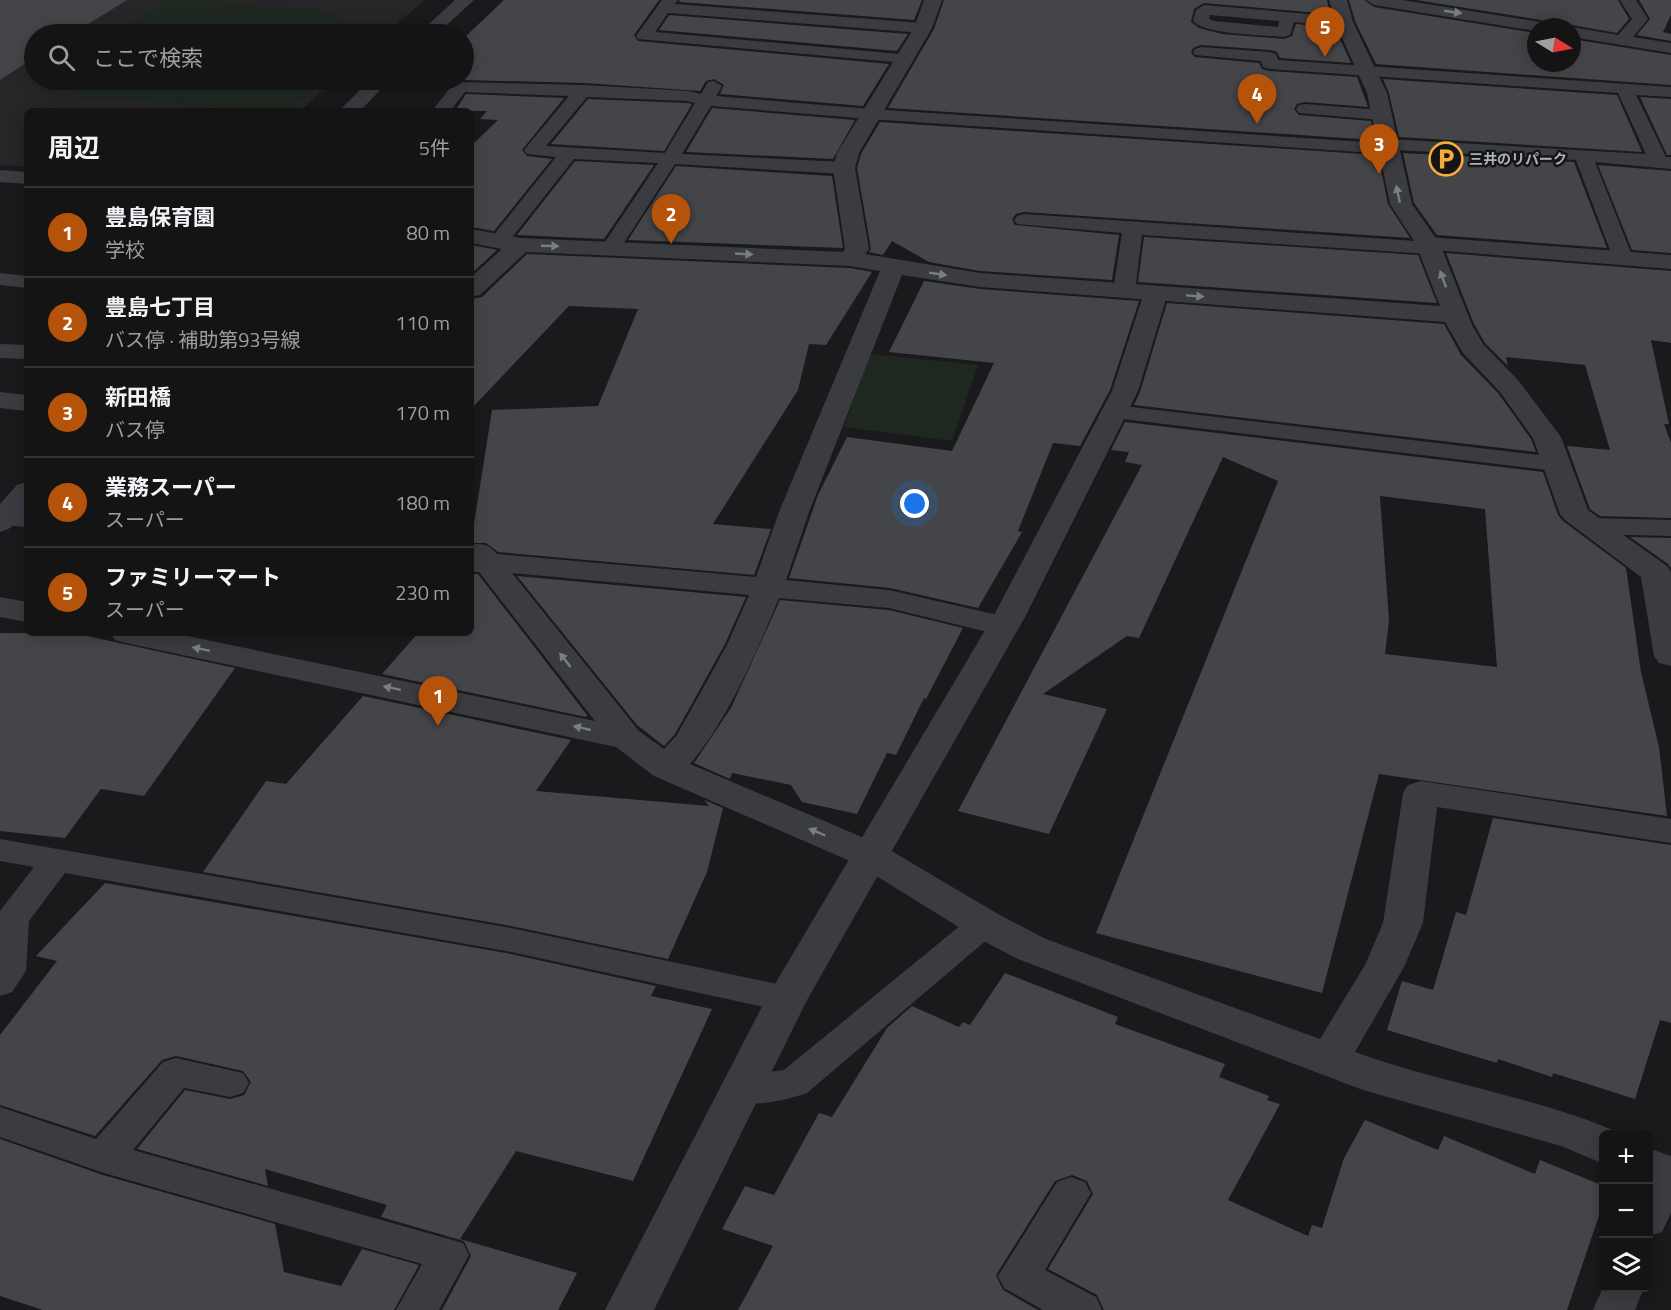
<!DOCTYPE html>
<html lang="ja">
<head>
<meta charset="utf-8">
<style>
  :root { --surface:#141415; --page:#212122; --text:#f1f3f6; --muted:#9d9ea0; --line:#333334; --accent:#b45309 }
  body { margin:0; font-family:"Titillium Web","Noto Sans JP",sans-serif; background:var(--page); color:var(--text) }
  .controls { position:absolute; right:18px; bottom:18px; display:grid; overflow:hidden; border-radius:9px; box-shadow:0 3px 15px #0003 }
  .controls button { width:54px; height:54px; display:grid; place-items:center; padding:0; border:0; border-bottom:2px solid var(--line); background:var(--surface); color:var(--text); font:30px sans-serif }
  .compass { position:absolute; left:1527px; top:18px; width:54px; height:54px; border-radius:50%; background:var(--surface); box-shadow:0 3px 15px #0003; rotate:100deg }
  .you { position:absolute; left:915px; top:504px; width:21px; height:21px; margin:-15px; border:4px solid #fff; border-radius:50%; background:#1a73e8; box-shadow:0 0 0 9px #1a73e833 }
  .badge { display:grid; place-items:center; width:39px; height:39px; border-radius:50%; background:var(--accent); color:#fff; font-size:20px; font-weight:700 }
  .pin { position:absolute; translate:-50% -50px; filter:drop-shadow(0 2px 3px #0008) }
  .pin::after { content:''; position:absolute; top:32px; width:21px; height:18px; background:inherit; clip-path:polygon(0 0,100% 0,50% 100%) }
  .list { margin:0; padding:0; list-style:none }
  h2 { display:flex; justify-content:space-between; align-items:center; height:78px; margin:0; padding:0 24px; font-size:26px }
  h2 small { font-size:20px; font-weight:400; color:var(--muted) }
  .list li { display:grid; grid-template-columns:39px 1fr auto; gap:18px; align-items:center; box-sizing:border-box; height:90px; padding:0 24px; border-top:2px solid var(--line) }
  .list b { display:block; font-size:22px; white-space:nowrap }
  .list p { margin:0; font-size:20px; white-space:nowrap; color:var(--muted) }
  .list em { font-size:20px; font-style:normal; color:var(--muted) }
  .icon { flex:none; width:33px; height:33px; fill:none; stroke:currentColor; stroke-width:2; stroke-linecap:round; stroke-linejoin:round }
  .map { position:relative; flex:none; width:1671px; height:1310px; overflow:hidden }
  .search { position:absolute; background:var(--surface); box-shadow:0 3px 15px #0003; left:24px; top:24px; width:450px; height:66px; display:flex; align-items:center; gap:15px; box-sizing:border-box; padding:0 21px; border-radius:33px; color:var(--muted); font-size:22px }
  .panel { position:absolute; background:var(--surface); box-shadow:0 3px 15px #0003; left:24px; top:108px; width:450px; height:528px; border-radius:9px }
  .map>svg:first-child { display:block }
</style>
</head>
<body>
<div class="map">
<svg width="1671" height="1310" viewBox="0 0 1671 1310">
  <rect width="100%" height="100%" fill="#1a1a1c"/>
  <path fill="#262629" d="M54,0H425L384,34H34V80H334L300,111H27V167L0,165V32Z"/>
  <g fill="#1f2820">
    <path d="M169,0L323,9L347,22L389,24L376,34H115Z"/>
    <path d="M67,80H322L284,111L76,97Z"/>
    <path d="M870,354L978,365L952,441L844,427Z"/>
  </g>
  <g fill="#444549" fill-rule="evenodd">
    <path d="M0,0H127L72,34H34V58L0,80Z"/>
    <path d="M504,0H659L634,35L638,41L889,64L863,106L720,94L724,85L714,79L706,81L700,91L584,83L464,80V38Z"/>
    <path d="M680,0H922L914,20L679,2Z"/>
    <path d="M944,0H1327L1330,14L1204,3L1194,9L1191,22L1199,28L1222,34L1284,39L1292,36L1296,24L1335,28L1351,63L1280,58L1277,52L1270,50L1201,45L1193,48L1191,53L1195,57L1259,63L1262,69L1269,71L1357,77L1368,107L1305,102L1297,104L1294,109L1299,115L1371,121L1375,140L888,108L934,29Z"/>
    <path d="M1349,0H1364L1374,7L1536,33V63H1572V39L1671,55V85L1376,64L1355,21Z"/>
    <path d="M1416,0H1618L1629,19L1617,33L1572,25L1570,27H1551L1541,20Z"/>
    <path d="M1639,0H1671V15L1663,32L1671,34V41L1637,35L1650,19Z"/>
    <path d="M669,15L908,34L897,51L659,30Z"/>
    <path d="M1383,79L1617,95L1642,152L1399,137L1389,93Z"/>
    <path d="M466,94L564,98L522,150L527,156L552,159L494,231L471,227V146L498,120L480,119L487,111H455Z"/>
    <path d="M1640,97L1671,99V155H1667Z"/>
    <path d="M588,99L687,103L692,104L664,151L551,144Z"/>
    <path d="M712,108L855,120L833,159L686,152Z"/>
    <path d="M880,122L1378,155L1388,204L1410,238L1024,212L1016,214L1012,219L1015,225L1119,235L1112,280L980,271L929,262L892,241L883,255L869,252L871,249L857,168L861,154Z"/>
    <path d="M1403,153L1574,162L1607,248L1437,235L1414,203Z"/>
    <path d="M575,161L654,165L604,239L517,235Z"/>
    <path d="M1598,165L1671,171V253L1632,250Z"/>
    <path d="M676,166L832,176L843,248L628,240Z"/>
    <path d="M1144,237L1418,255L1437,303L1138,282Z"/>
    <path d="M471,245L497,250L471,274Z"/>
    <path d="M1446,253L1671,271V343L1651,340L1669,424H1664L1671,443V518L1600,516L1590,509L1567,446L1610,450L1585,365L1506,357L1508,366L1485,343L1474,324Z"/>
    <path d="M527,254L850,268L872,272L826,345L809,344L798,390L713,524L771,529L754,575L498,552L486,543H471L492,410L598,406L638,309L569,306L471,409V299L482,297Z"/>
    <path d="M924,281L980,289L1139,301L1110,390L1080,446L1053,443L1018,531L1022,532L978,608L890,588L789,578L818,495L847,437L952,451L994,363L889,352Z"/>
    <path d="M1167,303L1444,324L1461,355L1498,393L1531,439L1536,452L1134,405L1140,392Z"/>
    <path d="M1125,422L1543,472L1558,515L1563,521L1626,568L1641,672L1659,747L1667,816L1379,774L1322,993L1096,933L1278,481L1223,457L1139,638L1127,636L1043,694L1107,709L1049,834L958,811L1142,465L1125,462L1129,452L1111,450ZM1380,496L1485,509L1497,667L1385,654L1389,621Z"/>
    <path d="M1630,537L1671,538V568L1668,564Z"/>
    <path d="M471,574H478L587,715L586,717L382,674L418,633H471Z"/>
    <path d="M517,576L746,597L725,644L675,734L664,746L637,725Z"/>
    <path d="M780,600L889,610L963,628L926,699L924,698L896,755L887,753L857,814L802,802L791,785L732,773L730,779L694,763L731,708Z"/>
    <path d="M0,633H73L235,668L144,796L101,789L65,838L0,831Z"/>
    <path d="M363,696L571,740L536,791L709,806L704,800L723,808L707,872L668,959L511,926L203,872L266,781L286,784Z"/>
    <path d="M1493,818L1671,845V1023L1660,1020L1635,1099L1553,1073L1552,1077L1498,1059L1497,1063L1387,1030L1402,981L1433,990L1456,912L1466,915Z"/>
    <path d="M105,883L511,954L656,986L651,996L712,1009L633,1181L516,1151L460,1239L577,1273L558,1310H442L471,1256L464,1241L381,1217L387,1205L265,1169L268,1186L137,1149L185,1090L230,1099L244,1095L251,1082L243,1071L176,1056L162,1060L95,1136L0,1105V1035L57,961L36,956Z"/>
    <path d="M1005,973L1118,1017L1115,1024L1225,1064L1219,1077L1269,1096L1267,1100L1280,1104L1228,1200L1308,1236L1312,1225L1322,1228L1344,1158L1365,1120L1438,1150L1444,1136L1535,1174L1540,1160L1604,1186V1201L1567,1310H1104L1097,1295L1048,1269L1093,1194L1087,1181L1072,1175L1055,1181L996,1275L1003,1290L1038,1310H738L773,1246L722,1229L745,1186L774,1195L819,1113L832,1117L887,1028L912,1006L959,1027L963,1022L970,1025Z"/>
    <path d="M0,1139L103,1175L275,1224L284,1272L341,1286L362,1249L419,1265L394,1310H43L0,1296Z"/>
  </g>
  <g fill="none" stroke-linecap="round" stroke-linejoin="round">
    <g fill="#3b3c41" fill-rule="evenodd">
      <path d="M662,0H678L675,4L923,23L931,28L923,33L668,13L655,32L911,55L913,58L905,63L638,39L636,36Z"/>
      <path d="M1366,0H1402L1541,22L1549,27H1536V31L1374,5Z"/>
      <path d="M1620,0H1636L1648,19L1633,37L1671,43V53L1572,37V27L1618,35L1632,19Z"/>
      <path d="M1204,5L1344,17L1352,22L1344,27L1294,22L1290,35L1284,37C1264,35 1206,35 1193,21L1196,10ZM1210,15L1279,21L1278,27L1214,21L1209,19Z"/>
      <path d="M1201,47L1270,52L1276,54L1278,60L1671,87V97L1636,95L1666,157H1671V169L1595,162L1633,258L1630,262H1616L1613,258L1576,160L1397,150L1389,154L870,119L711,106L682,154L844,162L851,164L853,168L851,172L844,174L675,164L618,252H604L601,248L658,163L574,159L506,245H492L489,241L556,157L527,154L524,150L569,96L465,92L450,111H432L454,83L460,82L584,85L688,91L701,94L708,82L714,81L722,86L716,96L870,109L1380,143L1388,139L1646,154L1618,93L1269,69L1263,67L1261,61L1195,55L1193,52L1195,49ZM587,97L687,101L695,103L665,153L546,146Z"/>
      <path d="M1305,104L1382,110L1388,111L1391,115L1388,119L1382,120L1299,113L1296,109L1299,105Z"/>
      <path d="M1024,214L1430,242L1437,244L1440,248L1437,252L1430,254L1142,235L1135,291L1131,295L1124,297L1117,295L1113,291L1122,233L1017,224L1014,220L1017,216Z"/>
      <path d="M0,273L27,276V288L0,285Z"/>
      <path d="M0,344L27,345V359L0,358Z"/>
      <path d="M1114,405L1556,457L1565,459L1568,464L1565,469L1556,471L1106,417L1102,412L1106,407Z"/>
      <path d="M1590,518L1671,520V536L1590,534L1581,531L1577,526L1581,521Z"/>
      <path d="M0,839L511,928L787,986L800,990L805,999L800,1008L787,1012L511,952L65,873L29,921L26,971L12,992L0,996V911L34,867L0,861Z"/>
      <path d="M984,912L996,916L1001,924L996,932L807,1093C784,1101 751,1108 728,1100L722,1090L728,1080L741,1076L784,1070L972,916Z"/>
      <path d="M176,1058L243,1073L249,1083L243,1093L230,1097L184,1088L133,1150L463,1243L469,1255L439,1310H396L422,1264L104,1173L0,1137V1107L96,1139L163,1062Z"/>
      <path d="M1671,1167V1213L1662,1232L1648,1236V1183L1657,1172Z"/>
      <path d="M1071,1177L1085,1182L1091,1193L1045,1270L1096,1297L1102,1310H1043L1004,1288L998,1276L1057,1182Z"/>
      <path d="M1604,1285V1288H1644L1635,1310H1593Z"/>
    </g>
    <g fill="#3b3c41" fill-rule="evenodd">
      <path d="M924,0H942L932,28L859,153L855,168L869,249L865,254L980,273L1440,306L1416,244L1390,204L1367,93L1335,22L1329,0H1347L1353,22L1387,93L1412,204L1440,244L1472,325L1483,344L1518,380L1561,437L1588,510L1667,566L1671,572V666L1659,663L1654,656L1641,577L1565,520L1560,514L1533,438L1500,392L1463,353L1445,322L980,287L902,275L809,512L786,580L889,590L1015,619L1020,626L1015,633L1004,636L889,608L779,598C757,651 727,722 690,764L883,846L998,914L1046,939L1320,1039L1365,965L1383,923L1403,793L1408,785L1421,781L1671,819V843L1437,807L1423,923L1404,967L1355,1052C1442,1084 1535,1096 1620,1133L1604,1134V1164L1561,1146L1363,1090L1018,959L970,934L857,864L654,776L616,747L126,643L115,640L110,633H173L595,721L479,572H471V545C483,542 489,545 497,554L756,577L779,512L880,271L850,266L526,252L480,295L471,297V277L502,249L471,243V229L520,238L843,252L845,249L833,168L837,153L914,28ZM512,573L749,595L727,645L677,735L664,749L639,731Z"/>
      <path d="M0,392L27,395V411L0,408Z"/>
      <path d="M0,507L27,509V527L0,525Z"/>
      <path d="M0,597L27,602V622L0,617Z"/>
      <path d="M1648,1148L1671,1156V1195L1648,1187Z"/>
    </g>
    <g fill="#3b3c41" fill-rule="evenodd">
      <path d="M455,0H474L437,34H418Z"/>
      <path d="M370,80H390L360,111H339Z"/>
      <path d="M0,170L27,172V184L0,182Z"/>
      <path d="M1428,237L1671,255V269L1420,249L1416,244L1420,239Z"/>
      <path d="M1156,286L1165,288L1168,293L1138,391L1025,617L807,1000L654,1310H605L766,999L993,617L1112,391L1144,293L1147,288Z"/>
      <path d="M27,482C27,505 26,525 0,532V504L17,485Z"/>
    </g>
  </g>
  <defs><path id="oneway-solid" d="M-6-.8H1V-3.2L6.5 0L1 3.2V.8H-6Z" transform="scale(1.5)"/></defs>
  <g fill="#797d85">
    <use href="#oneway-solid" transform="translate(1453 12) rotate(8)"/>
    <use href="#oneway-solid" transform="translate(1398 194) rotate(-102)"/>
    <use href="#oneway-solid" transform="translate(550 246) rotate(2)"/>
    <use href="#oneway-solid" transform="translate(744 254) rotate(3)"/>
    <use href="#oneway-solid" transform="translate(938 274) rotate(9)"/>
    <use href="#oneway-solid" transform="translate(1443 279) rotate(-110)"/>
    <use href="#oneway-solid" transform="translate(1195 296) rotate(4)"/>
    <use href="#oneway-solid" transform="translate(201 649) rotate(-168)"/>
    <use href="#oneway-solid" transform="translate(565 660) rotate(-128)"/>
    <use href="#oneway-solid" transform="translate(392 688) rotate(-168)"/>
    <use href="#oneway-solid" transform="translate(582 728) rotate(-167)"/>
    <use href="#oneway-solid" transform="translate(817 832) rotate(-157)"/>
  </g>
  <defs>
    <symbol id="parking-ring" viewBox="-11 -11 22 22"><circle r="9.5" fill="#151517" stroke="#f6ad38" stroke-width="1.5"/><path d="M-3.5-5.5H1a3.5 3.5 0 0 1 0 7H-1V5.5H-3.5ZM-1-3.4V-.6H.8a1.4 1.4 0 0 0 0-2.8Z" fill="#f6ad38"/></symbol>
  </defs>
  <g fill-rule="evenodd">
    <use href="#parking-ring" x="1427" y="140" width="38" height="38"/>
  </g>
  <g text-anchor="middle" stroke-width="5" stroke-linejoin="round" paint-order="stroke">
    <g font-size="14" font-weight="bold" fill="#acb2bc" stroke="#151517" text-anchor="start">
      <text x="1469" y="164">三井のリパーク</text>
    </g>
  </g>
</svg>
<div class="controls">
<button>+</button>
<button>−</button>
<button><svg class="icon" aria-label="layers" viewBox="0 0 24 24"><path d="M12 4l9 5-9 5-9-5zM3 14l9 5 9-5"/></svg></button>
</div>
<svg class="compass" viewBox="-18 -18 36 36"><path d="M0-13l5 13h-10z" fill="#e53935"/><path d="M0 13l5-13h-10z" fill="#9d9ea0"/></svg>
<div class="you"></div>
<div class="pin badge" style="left:438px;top:726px">1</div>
<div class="pin badge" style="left:671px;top:244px">2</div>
<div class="pin badge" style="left:1379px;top:174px">3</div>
<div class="pin badge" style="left:1257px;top:124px">4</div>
<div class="pin badge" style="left:1325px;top:57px">5</div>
<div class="search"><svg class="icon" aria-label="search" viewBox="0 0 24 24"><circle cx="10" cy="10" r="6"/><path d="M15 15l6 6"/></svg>ここで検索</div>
<section class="panel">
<h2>周辺<small>5件</small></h2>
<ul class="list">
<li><span class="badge">1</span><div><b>豊島保育園</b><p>学校</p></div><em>80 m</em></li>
<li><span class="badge">2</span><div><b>豊島七丁目</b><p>バス停 · 補助第93号線</p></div><em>110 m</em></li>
<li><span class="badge">3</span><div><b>新田橋</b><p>バス停</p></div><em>170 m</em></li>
<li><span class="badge">4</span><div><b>業務スーパー</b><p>スーパー</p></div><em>180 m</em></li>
<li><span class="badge">5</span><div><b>ファミリーマート</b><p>スーパー</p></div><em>230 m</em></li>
</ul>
</section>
</div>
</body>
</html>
